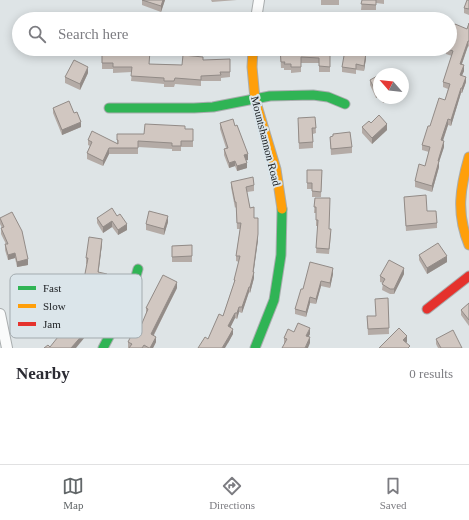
<!DOCTYPE html>
<html lang="en">
<head>
<meta charset="utf-8">
<style>
  :root { --surface:#fff; --page:#f7f7f7; --text:#2b2b33; --muted:#7c7c81; --line:#e1e1e2; --accent:#626769 }
  body { margin:0; font-family:"Times New Roman",serif; background:var(--page); color:var(--text) }
  .compass { position:absolute; left:373px; top:68px; width:36px; height:36px; border-radius:50%; background:var(--surface); box-shadow:0 2px 10px #0003; rotate:298deg }
  .list { margin:0; padding:0; list-style:none }
  h2 { display:flex; justify-content:space-between; align-items:center; height:52px; margin:0; padding:0 16px; font-size:17px }
  h2 small { font-size:13px; font-weight:400; color:var(--muted) }
  .icon { flex:none; width:22px; height:22px; fill:none; stroke:currentColor; stroke-width:2; stroke-linecap:round; stroke-linejoin:round }
  .map { position:relative; flex:none; width:469px; height:348px; overflow:hidden }
  .search { position:absolute; background:var(--surface); box-shadow:0 2px 10px #0003; left:12px; right:12px; top:12px; height:44px; display:flex; align-items:center; gap:10px; box-sizing:border-box; padding:0 14px; border-radius:22px; color:var(--muted); font-size:15px }
  .sheet { height:116px; background:var(--surface) }
  nav { display:flex; justify-content:space-around; align-items:center; box-sizing:border-box; height:56px; border-top:1px solid var(--line); background:var(--surface); font-size:11px; color:var(--muted) }
  nav a { display:grid; justify-items:center; gap:2px }
  nav .on { color:var(--accent) }
  .map>svg:first-child { display:block }
</style>
</head>
<body>
<div class="map">
<svg width="469" height="348" viewBox="0 0 469 348">
  <rect width="100%" height="100%" fill="#dee4e6"/>
  <g fill="none" stroke-linecap="round" stroke-linejoin="round">
    <defs>
      <g id="street">
        <path d="M256,19L259,0"/>
        <path d="M0,314L7,348"/>
      </g>
      <g id="fast">
        <path d="M109,108H194L213,107L270,96L313,95L328,97L345,104"/>
        <path d="M103,348L130,297L138,269"/>
        <path d="M255,348L274,300L281,255L282,209"/>
      </g>
      <g id="slow">
        <path d="M253,49L252,67L255,99L276,169L282,209"/>
        <path d="M469,157C460,188 456,214 469,245"/>
      </g>
      <path id="jam" d="M427,309L469,276"/>
    </defs>
    <use href="#street" stroke="#a9adae" stroke-width="12"/>
    <use href="#fast" stroke="#a9adae" stroke-width="11"/>
    <use href="#slow" stroke="#a9adae" stroke-width="11"/>
    <use href="#jam" stroke="#a9adae" stroke-width="11"/>
    <use href="#street" stroke="#fafbfb" stroke-width="10"/>
    <use href="#fast" stroke="#30b455" stroke-width="9"/>
    <use href="#slow" stroke="#ff9f0a" stroke-width="9"/>
    <use href="#jam" stroke="#e5322d" stroke-width="9"/>
  </g>
  <g fill="#b4aba6">
    <path d="M142,0H165L161,12L142,5Z"/>
    <path d="M211,0H237L212,2Z"/>
    <rect x="321" y="0" width="18" height="5"/>
    <path d="M362,0H384V4L376,3V10H361Z"/>
    <path d="M469,0V15L464,13V8Z"/>
    <path d="M469,23V47L468,46L462,64L464,71L462,75L466,82L462,93H461L451,126L448,125L443,141L444,147L439,162V167L432,192L415,187V181L425,166L429,152L422,150V145L430,126L445,100L448,89L443,87V82L452,56L446,54V49H450L467,29Z"/>
    <path d="M280,49L330,54V72H319V63H301V72L291,73V70H284V68H281Z"/>
    <path d="M102,50H122L150,64L182,65L203,60L230,72V77L221,78V81H201V86L175,84L174,87H164V84L131,81L132,72L113,73V69H102Z"/>
    <path d="M366,58L364,71L356,70V74L342,72V67Z"/>
    <path d="M88,73L80,90L65,83V77Z"/>
    <path d="M379,75V96L376,98L370,85V80Z"/>
    <path d="M380,98H393L383,103Z"/>
    <path d="M53,108L74,113L81,127L62,135L53,113Z"/>
    <path d="M315,117L316,133L313,134V148L299,149L298,123Z"/>
    <path d="M220,123L235,126L248,160H246L247,168L237,171L235,166L229,168L224,155V149L226,148L220,129Z"/>
    <path d="M371,123L387,130L372,144L362,133V127Z"/>
    <path d="M185,129H193V147H181V151H172V149L138,147V154H109L103,166L87,159V153L90,146L88,145V140L117,143V134H144Z"/>
    <path d="M330,137L352,147V153L331,155Z"/>
    <path d="M322,170L321,197H312V189H307V183Z"/>
    <path d="M231,182L254,185V191L247,192L250,208L254,218L258,240L253,272L254,278L250,293L249,292L242,313L239,312L237,319L235,318L230,328L233,334L228,343L208,339L223,316L234,283V280L239,262L236,261V256L240,229H237L236,207L235,208L231,187Z"/>
    <path d="M404,197L427,211L437,223V228L406,231Z"/>
    <path d="M315,198L329,229L331,234L329,254L316,253L318,226H316V213H314Z"/>
    <path d="M117,216L127,230L118,235L112,227L103,233L97,223V218Z"/>
    <path d="M0,218L28,265L17,267L15,258L8,260L5,250V244H6L1,234V228H2L0,224Z"/>
    <path d="M168,222L164,235L146,230V224Z"/>
    <path d="M102,244L98,272L107,279L102,301L88,298V292L89,286L84,285V279L87,264H86V258Z"/>
    <path d="M192,245V262H172V246Z"/>
    <path d="M419,255L447,262L427,274L419,260Z"/>
    <path d="M333,274L330,288L321,286L316,304L310,303L306,317L295,314V309L303,289Z"/>
    <path d="M404,274L394,294H390L382,290L383,283L380,282V276Z"/>
    <path d="M19,283L37,307L25,310L19,288Z"/>
    <path d="M177,288L168,306L154,335L156,342L153,348H128V342L140,328L146,314V308Z"/>
    <path d="M388,298L389,334L368,335L367,316H376Z"/>
    <path d="M469,303V326L461,315V310Z"/>
    <path d="M294,332L310,334L308,337L310,343H284V338Z"/>
    <path d="M436,339L462,348H438L436,344Z"/>
  </g>
  <g fill="#928b87">
    <path d="M163,0H165L161,12V6Z"/>
    <path d="M468,41V46L460,69V64Z"/>
    <path d="M366,53V58L364,71V66Z"/>
    <path d="M464,65V71L460,80V75Z"/>
    <path d="M88,67V73L80,90V84Z"/>
    <path d="M466,77V82L462,93V88Z"/>
    <path d="M461,88V93L451,126V120Z"/>
    <path d="M379,90V96L376,98V92Z"/>
    <path d="M383,98H393L383,103Z"/>
    <path d="M448,119V125L441,146V140Z"/>
    <path d="M81,122V127L62,135V130Z"/>
    <path d="M387,124V130L372,144V138Z"/>
    <path d="M444,141V147L439,162V167L432,192V186L438,161Z"/>
    <path d="M109,148V154L103,166V161Z"/>
    <path d="M248,154V160L244,161V155Z"/>
    <path d="M235,161V166L229,168V163Z"/>
    <path d="M247,163V168L237,171V166Z"/>
    <path d="M168,216V222L164,235V229Z"/>
    <path d="M112,221V227L103,233V227Z"/>
    <path d="M127,224V230L118,235V230Z"/>
    <path d="M258,234V240L253,277V272Z"/>
    <path d="M102,239V244L98,277V272Z"/>
    <path d="M15,253V258L8,260V255Z"/>
    <path d="M447,256V262L427,274V268Z"/>
    <path d="M28,259V265L17,267V262Z"/>
    <path d="M333,268V274L330,288V283Z"/>
    <path d="M404,268V274L394,294V289Z"/>
    <path d="M254,272V278L250,293V287Z"/>
    <path d="M107,274V279L102,301V295Z"/>
    <path d="M321,281V286L316,304V299Z"/>
    <path d="M177,282V288L151,340V334Z"/>
    <path d="M249,287V292L242,313V307Z"/>
    <path d="M310,297V303L306,317V312Z"/>
    <path d="M37,301V307L25,310V305Z"/>
    <path d="M239,307V312L237,319V313Z"/>
    <path d="M235,313V318L228,332V326Z"/>
    <path d="M93,315V321L85,337L76,348H71Z"/>
    <path d="M310,328V334L306,342V336Z"/>
    <path d="M233,329V334L228,343L225,348H222Z"/>
    <path d="M407,336V342L403,346V340Z"/>
    <path d="M156,337V342L153,348H150Z"/>
    <path d="M310,337V343L308,348H305Z"/>
  </g>
  <g fill="#d1c7c1" stroke="#928b87">
    <path d="M142,0H163L161,6Z"/>
    <path d="M362,0H376V5L361,4Z"/>
    <path d="M467,0H469V9L464,8Z"/>
    <path d="M469,23V41H468L460,64L464,65L460,75L466,77L462,88H461L451,120L448,119L441,140L444,141L438,161H439L432,186L415,181L419,164L425,166L430,147L422,145L428,126H430L439,98L445,100L450,84L443,82L453,51L448,49H450V38L455,24L467,29Z"/>
    <path d="M113,49H122V50L150,51L149,64L182,65L183,55L203,57V60L230,59V72H220L221,75L201,76V80L175,78L174,81H164V78L131,76L132,67H113V63H102V50H113Z"/>
    <path d="M280,49H326V54H330V67L319,66V58L301,57V67H291V64H284L285,62H281Z"/>
    <path d="M345,50L366,53L364,66L356,64V69L342,67Z"/>
    <path d="M74,60L88,67L80,84L65,77Z"/>
    <path d="M384,72L385,74H380Z"/>
    <path d="M379,75V90L376,92L370,80Z"/>
    <path d="M69,101L74,113L77,112L81,122L62,130L53,108Z"/>
    <path d="M379,115L387,124L372,138L362,127L369,121L371,123Z"/>
    <path d="M315,117L316,128H312L313,142L299,143L298,118Z"/>
    <path d="M233,119L235,126L237,125L248,154L244,155L247,163L237,166L235,161L229,163L224,149L228,148L220,123Z"/>
    <path d="M145,124L185,126V129H193V141H181V146H172V143L138,141V148H109L103,161L87,153L92,142L88,140L92,131L118,144V140H117V134H144Z"/>
    <path d="M350,132L352,147L331,149L330,137L333,136V134Z"/>
    <path d="M307,170H322L321,192L312,191V183H307Z"/>
    <path d="M253,177L254,185L246,187L250,208L254,207V218H258V234L253,272H254L250,287H249L242,307H239L237,313H235L228,326L233,329L228,338L222,348H198L205,337L208,339L219,314L223,316L235,280H234L240,256H236L241,223H237L236,202H235L231,182Z"/>
    <path d="M426,195L427,211H436L437,223L406,226L404,197Z"/>
    <path d="M315,198H330L329,229H331L329,249L316,248L318,220H316V207H314Z"/>
    <path d="M112,208L117,216L120,214L127,224L118,230L112,221L103,227L97,218Z"/>
    <path d="M149,211L168,216L164,229L146,224Z"/>
    <path d="M12,212L22,231L28,259L17,262L15,253L8,255L5,244H8L1,228L4,227L0,218Z"/>
    <path d="M89,237L102,239L98,272L107,274L102,295L88,292L90,281L84,279L88,258H86Z"/>
    <path d="M438,243L447,256L427,268L419,255Z"/>
    <path d="M192,245V256L172,257V246Z"/>
    <path d="M389,260L404,268L394,289H390L382,284L385,279L380,276Z"/>
    <path d="M310,262L333,268L330,283L321,281L316,299L310,297L306,312L295,309L301,289H303Z"/>
    <path d="M163,275L177,282L151,334L156,337L150,348H149L144,345L142,348H129L132,344L128,342L136,326L140,328L148,309L146,308Z"/>
    <path d="M388,298L389,328L368,329L367,316H376L375,299Z"/>
    <path d="M80,303L92,309L90,314L93,315L85,332L71,348H44L48,345L50,347L69,323Z"/>
    <path d="M469,303V320L461,310Z"/>
    <path d="M298,323L310,328L306,336L310,337L305,348H282L287,339L284,338L288,329L294,332Z"/>
    <path d="M399,328L407,336L403,340L410,346L408,348H379Z"/>
    <path d="M453,330L462,348H441L436,339Z"/>
  </g>
  <g text-anchor="middle" stroke-width="4" stroke-linejoin="round" paint-order="stroke">
    <g font-size="11" fill="#202326" stroke="#dbe5ea">
      <text transform="translate(266 141) rotate(76)" y="4">Mountshannon Road</text>
    </g>
  </g>
  <rect x="10" y="274" width="132" height="64" rx="6" fill="#dbe5ea" stroke="#a3abaf" stroke-width="1"/>
  <rect x="18" y="286" width="18" height="4" fill="#30b455"/>
  <rect x="18" y="304" width="18" height="4" fill="#ff9f0a"/>
  <rect x="18" y="322" width="18" height="4" fill="#e5322d"/>
  <g font-size="11" fill="#202326">
    <text x="43" y="292">Fast</text>
    <text x="43" y="310">Slow</text>
    <text x="43" y="328">Jam</text>
  </g>
</svg>
<svg class="compass" viewBox="-18 -18 36 36"><path d="M0-13l5 13h-10z" fill="#e53935"/><path d="M0 13l5-13h-10z" fill="#7c7c81"/></svg>
<div class="search"><svg class="icon" aria-label="search" viewBox="0 0 24 24"><circle cx="10" cy="10" r="6"/><path d="M15 15l6 6"/></svg>Search here</div>
</div>
<section class="sheet">
<h2>Nearby<small>0 results</small></h2>
<ul class="list">
</ul>
</section>
<nav>
<a class="on"><svg class="icon" aria-label="map" viewBox="0 0 24 24"><path d="M3 6l6-2 6 2 6-2v14l-6 2-6-2-6 2zM9 4v14M15 6v14"/></svg>Map</a>
<a><svg class="icon" aria-label="directions" viewBox="0 0 24 24"><path d="M12 3l9 9-9 9-9-9zM9 14v-3h6M13 9l2 2-2 2"/></svg>Directions</a>
<a><svg class="icon" aria-label="saved" viewBox="0 0 24 24"><path d="M7 4h10v16l-5-4-5 4z"/></svg>Saved</a>
</nav>
</body>
</html>
